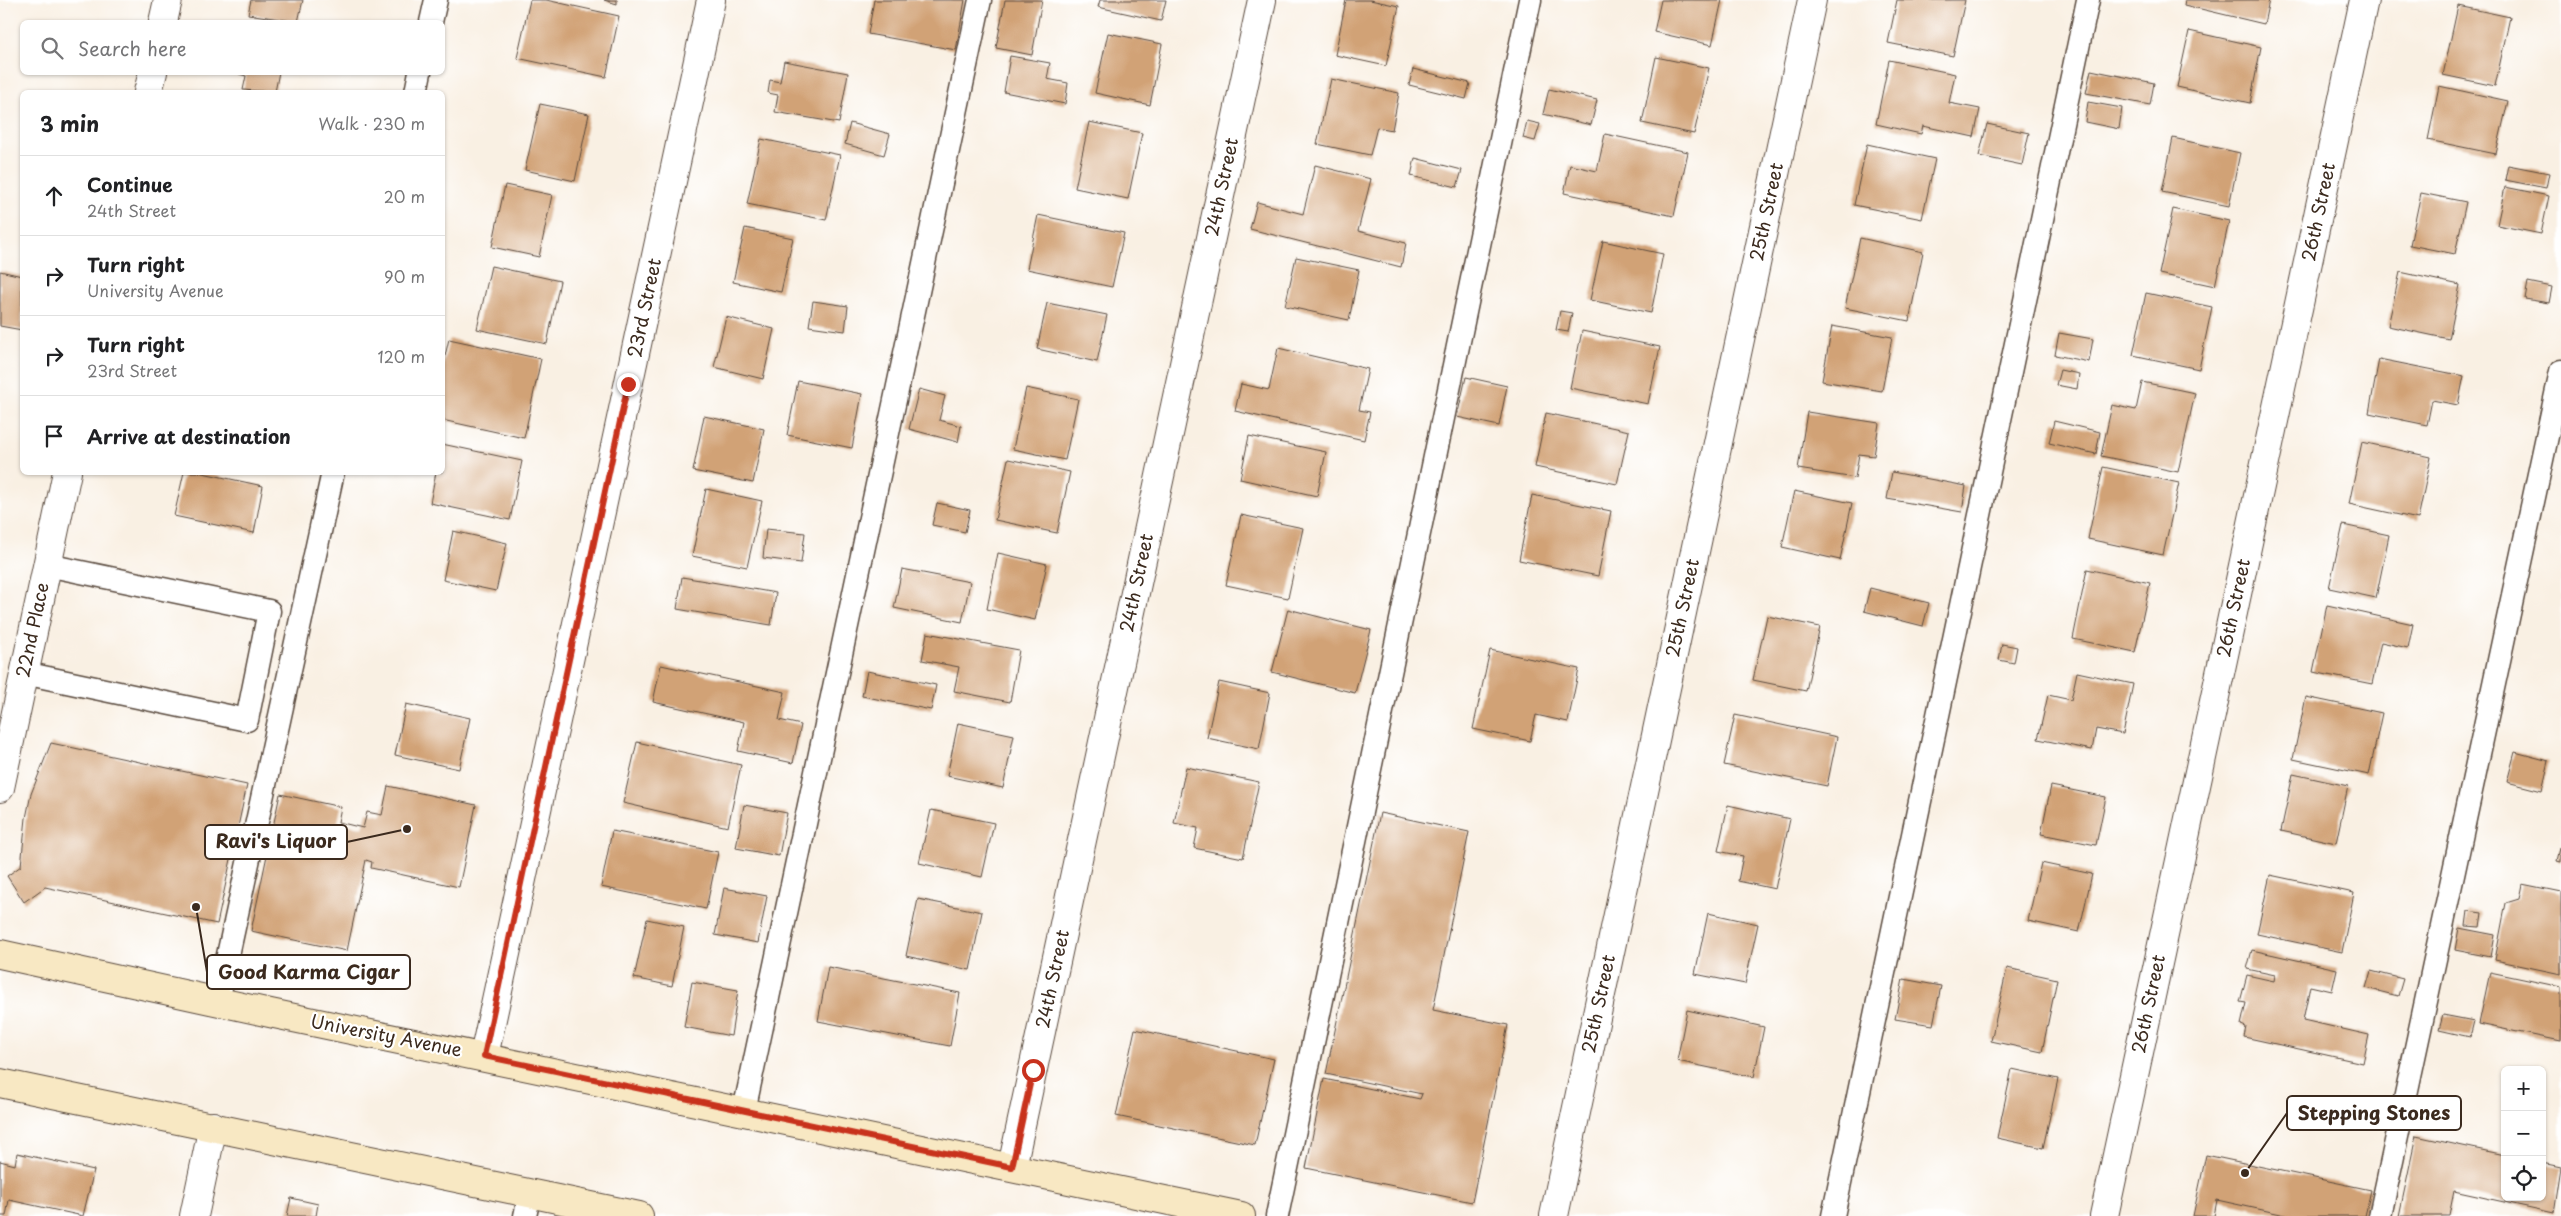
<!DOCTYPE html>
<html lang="en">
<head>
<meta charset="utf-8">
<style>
  :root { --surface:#fff; --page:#f6f6f6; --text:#202124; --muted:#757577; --line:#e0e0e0 }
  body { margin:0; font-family:"Playpen Sans",sans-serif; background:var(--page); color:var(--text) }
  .controls { position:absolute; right:15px; bottom:15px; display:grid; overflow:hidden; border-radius:8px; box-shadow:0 1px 4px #0004 }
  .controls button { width:45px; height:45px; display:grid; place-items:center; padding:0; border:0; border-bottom:1px solid var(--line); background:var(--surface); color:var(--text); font:25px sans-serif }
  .stop { position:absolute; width:15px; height:15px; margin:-11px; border:4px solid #c8321e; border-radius:50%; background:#fff }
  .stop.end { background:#c8321e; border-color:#fff; box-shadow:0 1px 5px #0008 }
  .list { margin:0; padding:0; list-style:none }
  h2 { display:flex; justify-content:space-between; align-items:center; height:65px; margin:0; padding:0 20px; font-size:21px }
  h2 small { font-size:16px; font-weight:400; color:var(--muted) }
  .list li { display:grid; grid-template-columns:32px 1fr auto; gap:15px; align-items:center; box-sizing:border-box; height:80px; padding:0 20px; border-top:1px solid var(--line) }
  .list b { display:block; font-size:19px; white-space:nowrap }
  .list p { margin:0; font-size:16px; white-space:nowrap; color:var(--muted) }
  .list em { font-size:16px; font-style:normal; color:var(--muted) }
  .icon { flex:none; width:28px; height:28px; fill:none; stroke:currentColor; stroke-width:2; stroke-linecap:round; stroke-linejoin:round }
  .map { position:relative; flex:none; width:2561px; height:1216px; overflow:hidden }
  .search { position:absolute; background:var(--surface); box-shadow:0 1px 4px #0004; left:20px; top:20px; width:425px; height:55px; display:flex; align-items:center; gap:12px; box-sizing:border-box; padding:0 18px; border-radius:8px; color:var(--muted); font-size:19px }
  .panel { position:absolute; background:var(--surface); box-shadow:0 1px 4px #0004; left:20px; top:90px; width:425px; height:385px; border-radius:8px }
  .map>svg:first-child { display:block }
</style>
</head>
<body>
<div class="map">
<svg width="2561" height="1216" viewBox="0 0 2561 1216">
  <rect width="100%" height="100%" fill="#fff"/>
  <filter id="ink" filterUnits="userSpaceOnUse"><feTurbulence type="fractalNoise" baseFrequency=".02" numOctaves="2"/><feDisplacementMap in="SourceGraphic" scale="10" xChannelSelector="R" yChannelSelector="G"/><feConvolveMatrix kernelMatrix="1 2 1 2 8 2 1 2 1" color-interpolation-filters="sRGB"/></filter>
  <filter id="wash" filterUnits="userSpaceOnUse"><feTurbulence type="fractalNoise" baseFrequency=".0096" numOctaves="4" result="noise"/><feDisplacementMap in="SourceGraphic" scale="20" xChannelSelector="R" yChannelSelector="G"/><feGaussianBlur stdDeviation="1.12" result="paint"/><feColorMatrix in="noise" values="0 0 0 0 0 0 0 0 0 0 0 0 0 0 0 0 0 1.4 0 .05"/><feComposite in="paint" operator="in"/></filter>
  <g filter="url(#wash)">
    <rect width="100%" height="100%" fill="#f9f0e3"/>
    <g id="blocks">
      <g fill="#d1a276">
        <path d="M251,0H303L298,22L248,14Z"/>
        <path d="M530,0H546L619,16L606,77L517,58Z"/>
        <path d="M604,0H617V4Z"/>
        <path d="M874,0H965L956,50L868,34Z"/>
        <path d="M1005,0H1042L1032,55L996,48Z"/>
        <path d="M1100,0H1166L1161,21L1098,7Z"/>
        <path d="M1346,0H1370L1399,6L1386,66L1335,55Z"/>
        <path d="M1661,0H1722L1712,45L1654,32Z"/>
        <path d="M1897,0H1965L1953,56L1888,43Z"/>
        <path d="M2185,0H2269L2264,24L2184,5Z"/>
        <path d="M2458,6L2510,17L2495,86L2443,75Z"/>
        <path d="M2189,31L2261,47L2250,103L2177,87Z"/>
        <path d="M1108,33L1162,44L1150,105L1095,93Z"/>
        <path d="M1010,56L1050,63L1047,79L1068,83L1065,104L1004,92Z"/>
        <path d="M1656,57L1709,68L1694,134L1642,123Z"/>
        <path d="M1889,60L1955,74L1949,103L1980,109L1974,137L1923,126L1921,134L1876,124Z"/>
        <path d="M784,61L848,73L839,123L775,112L778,95L768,93L770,80L780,82Z"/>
        <path d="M1413,69L1470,83L1466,99L1409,85Z"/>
        <path d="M2091,70L2154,83L2150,105L2086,93Z"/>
        <path d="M240,72H279L275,92L243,90L246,76L239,74Z"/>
        <path d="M1331,79L1399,93L1392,130L1377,127L1370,155L1317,144Z"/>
        <path d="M2439,86L2508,101L2496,154L2428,140Z"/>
        <path d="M1549,89L1597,100L1591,125L1543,114Z"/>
        <path d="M2088,102L2122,108L2119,129L2085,122Z"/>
        <path d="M540,104L589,114L575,181L525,170Z"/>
        <path d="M1527,121L1540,124L1535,141L1523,138Z"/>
        <path d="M1089,122L1142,133L1128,199L1075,188Z"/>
        <path d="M850,123L890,134L884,155L845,144Z"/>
        <path d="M1987,124L2029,133L2022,165L1979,156Z"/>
        <path d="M1605,134L1688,152L1674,216L1564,193L1570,165L1597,171Z"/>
        <path d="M2173,138L2240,153L2229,206L2162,192Z"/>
        <path d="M761,139L840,155L826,220L747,204Z"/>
        <path d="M1867,144L1935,159L1922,219L1854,205Z"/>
        <path d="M1415,158L1462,170L1457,187L1411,176Z"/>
        <path d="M1315,165L1371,179L1358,231L1406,243L1401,267L1250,229L1257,202L1303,214Z"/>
        <path d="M2508,165L2549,173L2546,188L2505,180Z"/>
        <path d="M505,185L552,195L539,257L492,247Z"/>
        <path d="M2505,187L2549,196L2541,234L2497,225Z"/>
        <path d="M2421,193L2466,202L2455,254L2410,245Z"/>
        <path d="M2173,209L2229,221L2215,286L2159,274Z"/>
        <path d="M1038,215L1124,233L1112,287L1027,269Z"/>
        <path d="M745,228L793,238L781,292L733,282Z"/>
        <path d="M1860,238L1923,252L1909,321L1845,308Z"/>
        <path d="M1603,241L1663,254L1651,313L1590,300Z"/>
        <path d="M1296,257L1359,270L1349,320L1285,306Z"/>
        <path d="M491,266L560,281L547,344L477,329Z"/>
        <path d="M0,271L22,276V330L0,326Z"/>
        <path d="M2400,272L2460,285L2449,339L2388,326Z"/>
        <path d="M2528,282L2552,287L2549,303L2525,299Z"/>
        <path d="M2146,293L2212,307L2199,369L2133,355Z"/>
        <path d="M813,301L848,306L845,331L809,326Z"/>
        <path d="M1047,303L1107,315L1097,362L1037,349Z"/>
        <path d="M1560,311L1572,313L1568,332L1556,330Z"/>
        <path d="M726,317L774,329L763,379L714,367Z"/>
        <path d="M1832,326L1892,337L1882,391L1822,381Z"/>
        <path d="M1582,331L1660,347L1648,404L1570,388Z"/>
        <path d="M2059,333L2093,339L2089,362L2055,355Z"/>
        <path d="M449,339L541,359L524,438L442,420V369Z"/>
        <path d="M1278,348L1368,369L1359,410L1370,412L1364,440L1235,411L1241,384L1269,390Z"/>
        <path d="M2379,359L2464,376L2458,405L2432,400L2427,425L2369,413Z"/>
        <path d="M2060,370L2079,374L2077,389L2056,385Z"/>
        <path d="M1466,377L1507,386L1499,426L1457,417Z"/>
        <path d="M798,381L862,394L852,448L787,435Z"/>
        <path d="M2142,382L2195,393L2178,472L2101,456L2112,405L2136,410Z"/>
        <path d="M1026,388L1078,399L1065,460L1013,449Z"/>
        <path d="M919,389L945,396L939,420L961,426L958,442L909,429Z"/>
        <path d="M1807,412L1879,423L1874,456L1859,454L1855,478L1798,469Z"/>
        <path d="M1546,413L1629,431L1617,484L1535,467Z"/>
        <path d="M704,416L764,429L753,483L693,471Z"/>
        <path d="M2054,421L2100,432L2096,454L2049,443Z"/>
        <path d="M1249,436L1326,452L1317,496L1240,479Z"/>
        <path d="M2362,442L2431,457L2418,519L2349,504Z"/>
        <path d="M442,444L522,461L510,520L430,503L436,472H442Z"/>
        <path d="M1008,459L1070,472L1057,533L995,520Z"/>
        <path d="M2103,467L2179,483L2163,555L2088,539Z"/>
        <path d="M184,472H198L263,486L254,533L174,516Z"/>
        <path d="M1892,472L1966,486L1962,512L1887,499Z"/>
        <path d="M706,489L762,501L747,567L692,556Z"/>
        <path d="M1794,491L1852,503L1840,560L1782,547Z"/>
        <path d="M1532,495L1611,511L1598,576L1519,560Z"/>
        <path d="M937,503L970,510L965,532L932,525Z"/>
        <path d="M1241,515L1303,528L1288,598L1226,585Z"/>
        <path d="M2343,525L2389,535L2376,598L2329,588Z"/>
        <path d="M766,529L805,533L801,563L763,558Z"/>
        <path d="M453,531L507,543L496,591L443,580Z"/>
        <path d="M998,553L1047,564L1035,620L987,609Z"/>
        <path d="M902,569L970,582L962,622L894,608Z"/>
        <path d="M2087,569L2150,583L2135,652L2073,639Z"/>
        <path d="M682,577L776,593L771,625L677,609Z"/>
        <path d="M1870,588L1929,603L1923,626L1864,611Z"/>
        <path d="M2327,605L2413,624L2408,648L2381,642L2372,684L2313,672Z"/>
        <path d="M1288,609L1371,630L1355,693L1272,672Z"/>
        <path d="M1767,616L1820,627L1806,691L1753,680Z"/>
        <path d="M927,633L1019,650L1010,702L954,691L959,667L922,660Z"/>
        <path d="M2002,644L2017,647L2014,663L1999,660Z"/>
        <path d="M1490,650L1579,669L1568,722L1536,715L1530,741L1473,729Z"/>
        <path d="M661,665L785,692L779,720L801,725L793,763L738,751L744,722L653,702Z"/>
        <path d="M867,671L936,685L931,710L862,696Z"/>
        <path d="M2077,672L2133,684L2123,734L2096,729L2092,750L2038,739L2048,695L2071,700Z"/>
        <path d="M1219,682L1270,693L1259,749L1207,738Z"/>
        <path d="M2306,697L2382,713L2369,775L2293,759Z"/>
        <path d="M406,704L470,718L459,769L395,755Z"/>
        <path d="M1735,715L1837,737L1827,786L1724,765Z"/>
        <path d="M958,723L1014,735L1003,788L947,776Z"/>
        <path d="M637,742L741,765L728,827L623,803Z"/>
        <path d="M51,743L247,785L217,924L45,887L24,902L7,876L21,866L26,818L31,794Z"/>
        <path d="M2515,752L2549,761L2542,791L2507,782Z"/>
        <path d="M1186,767L1259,782L1243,858L1194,848L1198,828L1174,823Z"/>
        <path d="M2293,774L2348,786L2336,843L2281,831Z"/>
        <path d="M388,786L476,805L459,887L371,868L372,862L366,860L347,951L251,931L280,794L341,807L338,822L363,828L367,812L382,815Z"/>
        <path d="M2051,786L2106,797L2096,845L2041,834Z"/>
        <path d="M744,805L787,813L779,856L736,848Z"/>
        <path d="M1728,805L1790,819L1775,889L1738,881L1743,856L1718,851Z"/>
        <path d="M931,810L994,823L982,877L919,863Z"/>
        <path d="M1380,813L1469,832L1433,1010L1508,1025L1472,1202L1306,1168L1324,1079L1420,1099L1422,1094L1326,1074Z"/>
        <path d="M612,831L718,852L706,909L601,887Z"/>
        <path d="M2560,848H2561V862L2557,861Z"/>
        <path d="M2041,863L2092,874L2079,932L2028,921Z"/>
        <path d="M2270,875L2354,893L2342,952L2257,934Z"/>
        <path d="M2522,884L2561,892V974L2495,960L2506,903L2519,899Z"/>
        <path d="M724,888L767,896L758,943L715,935Z"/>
        <path d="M918,899L982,912L970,970L906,956Z"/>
        <path d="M2468,911L2482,913L2480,927L2466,926Z"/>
        <path d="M1708,913L1758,924L1745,984L1695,974Z"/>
        <path d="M647,919L684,927L672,986L634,978Z"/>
        <path d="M2459,928L2495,935L2491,957L2455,950Z"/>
        <path d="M2252,950L2337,969L2332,991L2310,986L2303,1020L2369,1035L2363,1063L2244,1037L2246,1027L2241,1025L2246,1003L2240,1002L2247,975L2274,981L2275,975L2247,969Z"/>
        <path d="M828,967L960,993L950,1046L818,1021Z"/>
        <path d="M2007,968L2057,979L2042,1052L1991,1041Z"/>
        <path d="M2371,971L2403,979L2398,996L2366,988Z"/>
        <path d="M2490,972L2561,987V1041L2479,1024Z"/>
        <path d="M1903,979L1941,986L1933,1025L1895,1019Z"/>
        <path d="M692,982L738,990L731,1036L684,1027Z"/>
        <path d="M1687,1010L1764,1027L1754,1077L1677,1061Z"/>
        <path d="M2443,1015L2474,1021L2470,1037L2439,1030Z"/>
        <path d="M1135,1029L1274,1059L1255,1145L1116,1116Z"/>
        <path d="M2012,1069L2058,1079L2043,1148L1997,1138Z"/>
        <path d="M2416,1136L2505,1155V1197H2542V1163L2561,1167L2554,1213L2454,1191L2449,1216H2399Z"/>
        <path d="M17,1153L94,1170L83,1216L9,1200L6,1216H0V1161L15,1165Z"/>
        <path d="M2206,1155L2371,1190L2365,1216H2290L2217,1200L2214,1216H2193Z"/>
        <path d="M291,1198L318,1204L316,1216H287Z"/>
      </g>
    </g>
  </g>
  <g filter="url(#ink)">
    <use href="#blocks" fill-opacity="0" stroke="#58483c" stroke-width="1"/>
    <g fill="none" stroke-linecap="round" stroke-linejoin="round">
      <defs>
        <g id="service">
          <path d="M431,22L436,0"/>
          <path d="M416,92L420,72"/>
          <path d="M24,673L247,720L269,611L47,565"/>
          <path d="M218,1001L333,472"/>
          <path d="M744,1111L980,0"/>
          <path d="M525,1216L530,1193"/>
          <path d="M1277,1216L1530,0"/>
          <path d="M1833,1216L2088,0"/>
          <path d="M2380,1216L2561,371"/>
        </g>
        <g id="minor">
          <path d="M163,22L168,0"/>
          <path d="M148,92L153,72"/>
          <path d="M0,788L67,472"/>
          <path d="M484,1056L711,0"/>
          <path d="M1012,1167L1262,0"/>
          <path d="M194,1216L213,1126"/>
          <path d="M1554,1216L1812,0"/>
          <path d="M2104,1216L2364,0"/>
        </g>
        <g id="secondary">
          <path d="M0,954L270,1013L1241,1216"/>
          <path d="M0,1083L639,1216"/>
        </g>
      </defs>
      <use href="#service" stroke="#58483c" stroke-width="25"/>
      <use href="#minor" stroke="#58483c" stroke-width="30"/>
      <use href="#secondary" stroke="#58483c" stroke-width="30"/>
      <use href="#service" stroke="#fff" stroke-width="22"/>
      <use href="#minor" stroke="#fff" stroke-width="28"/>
      <use href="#secondary" stroke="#f8e8c3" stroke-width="28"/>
    </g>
  </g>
  <g fill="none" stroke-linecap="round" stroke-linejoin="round" filter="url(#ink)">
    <path stroke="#c8321e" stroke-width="6" d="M628,384L484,1056L1012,1167L1033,1070"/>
  </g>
  <g text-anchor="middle" stroke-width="4.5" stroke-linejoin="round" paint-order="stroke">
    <g font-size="18" fill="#3b2a1e" stroke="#fff">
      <text transform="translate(1222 187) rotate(-78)" y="6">24th Street</text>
      <text transform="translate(1767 212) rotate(-78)" y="6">25th Street</text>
      <text transform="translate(2319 212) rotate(-78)" y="6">26th Street</text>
      <text transform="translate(645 308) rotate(-78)" y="6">23rd Street</text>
      <text transform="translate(1137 583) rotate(-78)" y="6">24th Street</text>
      <text transform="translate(1683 608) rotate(-78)" y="6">25th Street</text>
      <text transform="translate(2234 608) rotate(-78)" y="6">26th Street</text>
      <text transform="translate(33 630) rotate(-78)" y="6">22nd Place</text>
      <text transform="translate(1053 979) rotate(-78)" y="6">24th Street</text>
      <text transform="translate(1599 1004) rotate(-78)" y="6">25th Street</text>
      <text transform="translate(2149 1004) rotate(-78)" y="6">26th Street</text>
      <text transform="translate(386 1036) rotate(11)" y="6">University Avenue</text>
    </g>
  </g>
  <path fill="none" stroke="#3b2a1e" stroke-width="2" d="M407 829L347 842M196 907L207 972M2245 1173L2287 1113"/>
  <g fill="#3b2a1e" stroke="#fff" stroke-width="2">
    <circle cx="407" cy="829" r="5"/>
    <circle cx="196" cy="907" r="5"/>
    <circle cx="2245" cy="1173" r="5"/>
  </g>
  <g fill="#fff" stroke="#3b2a1e" stroke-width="2">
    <rect x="205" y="825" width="142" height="34" rx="5"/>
    <rect x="207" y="955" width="203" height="34" rx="5"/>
    <rect x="2287" y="1096" width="174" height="34" rx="5"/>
  </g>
  <g font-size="19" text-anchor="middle" font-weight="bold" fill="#3b2a1e">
    <text x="276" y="848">Ravi's Liquor</text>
    <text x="309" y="979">Good Karma Cigar</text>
    <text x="2374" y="1120">Stepping Stones</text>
  </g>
</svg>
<div class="controls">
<button>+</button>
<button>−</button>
<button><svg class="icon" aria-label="locate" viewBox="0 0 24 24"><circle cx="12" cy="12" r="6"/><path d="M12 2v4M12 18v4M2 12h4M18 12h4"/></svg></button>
</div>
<div class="stop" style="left:1033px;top:1070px"></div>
<div class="stop end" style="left:628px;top:384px"></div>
<div class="search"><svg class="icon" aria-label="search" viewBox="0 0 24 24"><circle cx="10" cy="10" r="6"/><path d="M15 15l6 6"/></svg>Search here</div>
<section class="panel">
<h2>3 min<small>Walk · 230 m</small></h2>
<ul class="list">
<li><svg class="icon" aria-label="ahead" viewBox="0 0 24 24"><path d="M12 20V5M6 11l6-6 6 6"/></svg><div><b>Continue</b><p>24th Street</p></div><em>20 m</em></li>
<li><svg class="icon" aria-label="right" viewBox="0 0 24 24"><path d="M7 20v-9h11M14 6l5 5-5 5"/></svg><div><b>Turn right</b><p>University Avenue</p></div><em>90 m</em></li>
<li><svg class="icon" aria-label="right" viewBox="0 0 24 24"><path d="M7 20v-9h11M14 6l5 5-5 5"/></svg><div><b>Turn right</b><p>23rd Street</p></div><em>120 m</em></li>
<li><svg class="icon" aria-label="arrive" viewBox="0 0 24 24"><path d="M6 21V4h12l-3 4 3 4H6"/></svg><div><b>Arrive at destination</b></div></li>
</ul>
</section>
</div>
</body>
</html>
